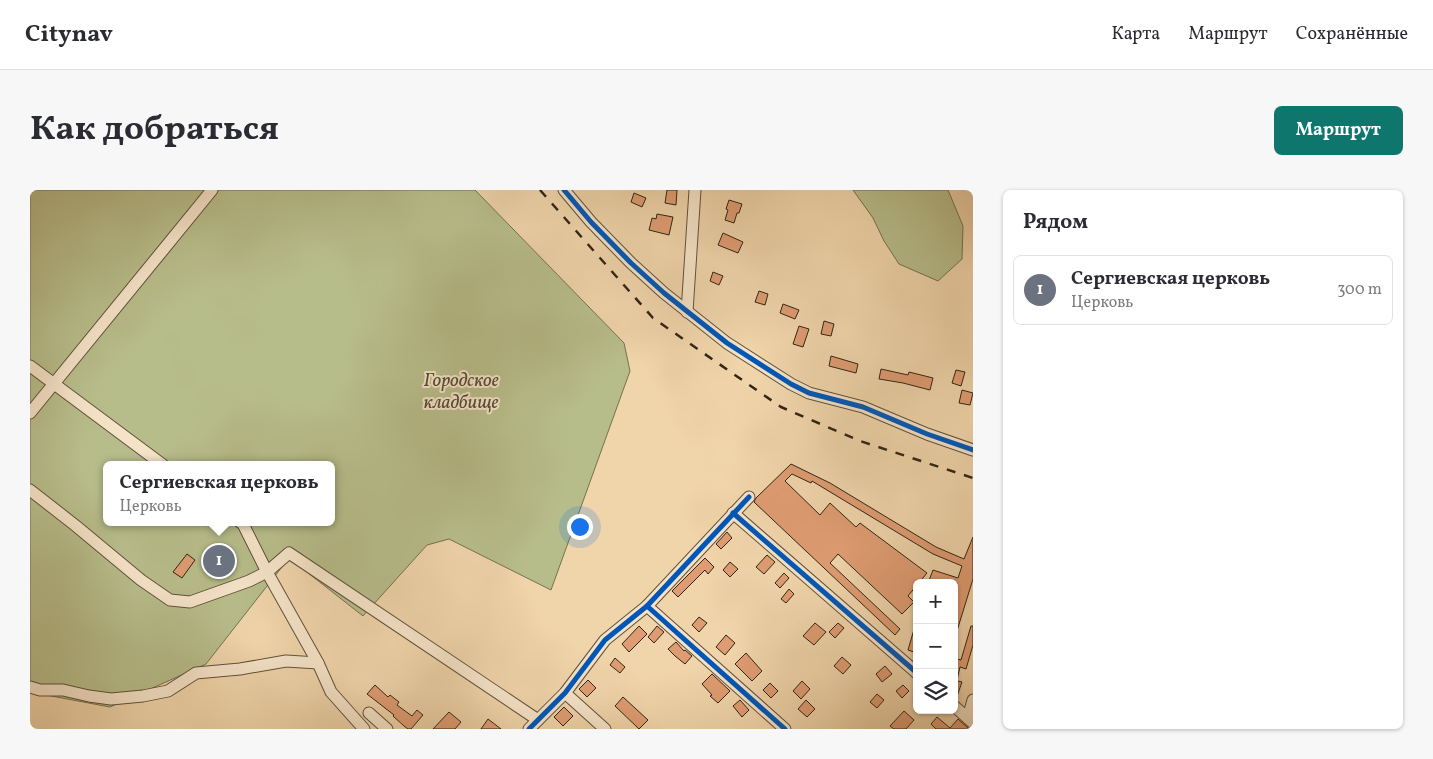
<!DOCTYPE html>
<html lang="ru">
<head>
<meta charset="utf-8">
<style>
  :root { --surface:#fff; --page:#f7f7f7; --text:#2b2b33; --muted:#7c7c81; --line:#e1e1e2; --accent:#0f766e }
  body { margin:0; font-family:Vollkorn,serif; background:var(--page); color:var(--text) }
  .controls { position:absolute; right:15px; bottom:15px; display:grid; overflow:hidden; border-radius:8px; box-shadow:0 1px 4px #0004 }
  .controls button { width:45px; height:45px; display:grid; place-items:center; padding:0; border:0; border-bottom:1px solid var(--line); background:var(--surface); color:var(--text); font:25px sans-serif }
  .you { position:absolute; left:549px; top:336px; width:18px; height:18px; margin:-12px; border:4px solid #fff; border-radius:50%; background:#1a73e8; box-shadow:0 0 0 8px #1a73e833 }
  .badge { display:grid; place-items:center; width:32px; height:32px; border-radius:50%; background:var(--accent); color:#fff; font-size:16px; font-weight:700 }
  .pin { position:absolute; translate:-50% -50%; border:2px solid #fff; box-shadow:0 1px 5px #0006 }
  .popup { position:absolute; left:73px; top:271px; width:232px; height:65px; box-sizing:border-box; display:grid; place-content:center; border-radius:8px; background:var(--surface); filter:drop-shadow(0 1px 4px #0005); font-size:16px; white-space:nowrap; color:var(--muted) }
  .popup b { font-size:19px; color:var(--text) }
  .popup::after { content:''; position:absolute; left:50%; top:100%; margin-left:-10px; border:10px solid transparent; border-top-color:var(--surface) }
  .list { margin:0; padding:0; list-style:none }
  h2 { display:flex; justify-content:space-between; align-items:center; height:65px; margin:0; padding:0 20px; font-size:21px }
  h2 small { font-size:16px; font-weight:400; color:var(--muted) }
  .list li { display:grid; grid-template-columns:32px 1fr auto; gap:15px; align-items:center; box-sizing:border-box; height:70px; margin:0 10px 10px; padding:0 10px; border:1px solid var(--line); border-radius:8px }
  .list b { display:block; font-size:19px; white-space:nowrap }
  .list p { margin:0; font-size:16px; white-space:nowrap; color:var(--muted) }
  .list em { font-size:16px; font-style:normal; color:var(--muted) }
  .icon { flex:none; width:28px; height:28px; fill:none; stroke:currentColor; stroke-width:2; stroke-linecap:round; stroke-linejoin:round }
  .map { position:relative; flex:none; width:943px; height:539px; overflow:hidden; border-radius:8px }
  header { display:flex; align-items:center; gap:30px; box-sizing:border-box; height:70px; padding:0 25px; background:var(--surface); border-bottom:1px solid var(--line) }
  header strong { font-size:24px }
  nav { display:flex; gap:28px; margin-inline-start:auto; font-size:18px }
  .intro { display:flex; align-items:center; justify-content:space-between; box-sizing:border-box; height:120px; padding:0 30px }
  h1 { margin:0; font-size:35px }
  .button { padding:12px 22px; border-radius:8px; background:var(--accent); color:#fff; font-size:18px; font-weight:700 }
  main { display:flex; gap:30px; padding:0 30px }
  aside { flex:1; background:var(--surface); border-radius:8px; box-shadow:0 1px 4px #0004 }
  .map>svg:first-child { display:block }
</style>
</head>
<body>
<header>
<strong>Citynav</strong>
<nav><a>Карта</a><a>Маршрут</a><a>Сохранённые</a></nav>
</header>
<div class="intro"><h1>Как добраться</h1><a class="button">Маршрут</a></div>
<main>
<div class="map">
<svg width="943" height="539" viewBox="0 0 943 539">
  <rect width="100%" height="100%" fill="#f0d4aa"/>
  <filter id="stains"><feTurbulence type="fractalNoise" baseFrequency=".004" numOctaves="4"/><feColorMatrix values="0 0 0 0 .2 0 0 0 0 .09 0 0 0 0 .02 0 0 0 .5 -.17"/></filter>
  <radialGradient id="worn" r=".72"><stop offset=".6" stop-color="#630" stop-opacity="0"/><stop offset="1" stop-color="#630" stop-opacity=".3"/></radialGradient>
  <g fill="#b7bd8a" stroke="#747150" fill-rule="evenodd">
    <path d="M0,0H445L594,153L600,181L521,400L419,349L397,355L333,426L259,368L176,474L80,517L0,502ZM76,275H302V332H76Z"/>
    <path d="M823,0H918L933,36L932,69L908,91L869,74L854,51L843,28Z"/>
  </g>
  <g fill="#df9c72" stroke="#302516">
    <path d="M637,0H647L646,15L635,13Z"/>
    <path d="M604,3L616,8L612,17L601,12Z"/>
    <path d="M699,10L712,14L709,23H707L704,33L695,30L698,20L696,19Z"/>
    <path d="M627,24L643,27L639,45L619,40L622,28L626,29Z"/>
    <path d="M693,43L713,52L708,63L688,55Z"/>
    <path d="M683,82L693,86L689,95L680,91Z"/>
    <path d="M729,101L738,104L735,115L725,112Z"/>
    <path d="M753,114L769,120L765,129L750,123Z"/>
    <path d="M794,131L804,134L801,146L791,144Z"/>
    <path d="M769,136L779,139L773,157L763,154Z"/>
    <path d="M801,166L828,174L826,183L799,176Z"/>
    <path d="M851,179L878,185L879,182L903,188L900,200L873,193L849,189Z"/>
    <path d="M926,180L935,182L931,196L922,193Z"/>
    <path d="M932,200L943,203L940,215L929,213Z"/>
    <path d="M761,274L800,293L906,357L934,369L943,347V389L926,444H924V400L927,393H898L903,380L928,388L932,376L903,364L782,291L781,293L762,284L755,291L790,325L800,313L826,337L830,333L897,383L889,393H887V395L878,406L884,412L872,424L808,364L800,373L870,439L865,445L724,312L726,308Z"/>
    <path d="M697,342L702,348L691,359L686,354Z"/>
    <path d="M192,363L194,379H186L184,364Z"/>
    <path d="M157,364L165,370L152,388L143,382Z"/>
    <path d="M737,365L745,372L734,384L726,377Z"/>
    <path d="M675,368L684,377L678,384L675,380L648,407L642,401Z"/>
    <path d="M700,372L708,379L700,387L693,380Z"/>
    <path d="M754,383L759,388L750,398L745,393Z"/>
    <path d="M759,399L764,404L756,413L751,409Z"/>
    <path d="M669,427L677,433L669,442L662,435Z"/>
    <path d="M785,433L796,442L784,455L773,446Z"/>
    <path d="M808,433L814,438L805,448L799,442Z"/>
    <path d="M609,436L617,444L599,462L592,454Z"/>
    <path d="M627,436L634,442L624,453L618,447Z"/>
    <path d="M885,436H887V463L878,460Z"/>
    <path d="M941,436H943V455L936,479L930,477L927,490L924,489V468L931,470Z"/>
    <path d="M696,445L705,453L695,465L686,457Z"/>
    <path d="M646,452L654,461L655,460L662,466L655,474L645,466L638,459Z"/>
    <path d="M716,463L732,481L722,491L705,474Z"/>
    <path d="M812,467L821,475L813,484L804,476Z"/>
    <path d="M585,468L595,477L590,483L580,475Z"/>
    <path d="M855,476L862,484L852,492L846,484Z"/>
    <path d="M682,484L700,501L688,513L680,506L682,505L672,494Z"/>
    <path d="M558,490L566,498L557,507L549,499Z"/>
    <path d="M924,490L932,492L926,509H924Z"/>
    <path d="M772,491L780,499L771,509L763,501Z"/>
    <path d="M740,493L748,501L741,508L733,500Z"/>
    <path d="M345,495L358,507L360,505L369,512L367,515L382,526L387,520L393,525L381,539H378L374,536L363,526L364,525L337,504Z"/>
    <path d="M873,495L879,501L872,508L866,501Z"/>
    <path d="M847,504L854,510L847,518L840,512Z"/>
    <path d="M593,507L618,530L609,539L585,516Z"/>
    <path d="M710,510L719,520L712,527L703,516Z"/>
    <path d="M776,510L785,519L777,527L768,519Z"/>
    <path d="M534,517L543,526L533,536L524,527Z"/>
    <path d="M874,521L884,530L876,539H864L860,536Z"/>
    <path d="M419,522L431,532L425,539H403Z"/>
    <path d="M907,527L920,538L928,529L939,539H906L901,534Z"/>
    <path d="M458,529L471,539H451Z"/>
  </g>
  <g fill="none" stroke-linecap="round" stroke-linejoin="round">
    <defs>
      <g id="minor">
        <path d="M534,0L561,32L601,73L634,103L697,153L761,194L779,203L833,217L897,244L943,260"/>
        <path d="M657,122L665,0"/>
        <path d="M0,176L133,275"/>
        <path d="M0,223L182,0"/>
        <path d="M0,300L46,336L111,390L140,410L160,412L219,391L237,382L259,363L508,530"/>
        <path d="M703,323L887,483"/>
        <path d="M210,332L213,334L237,382L288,473L301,502L334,539"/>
        <path d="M617,416L755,539"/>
        <path d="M0,497L10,500H33L59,506L81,509L113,506L138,501L166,483L210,479L256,471L288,473"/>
        <path d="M535,503L575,539"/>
        <path d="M924,516L943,533"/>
        <path d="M339,523L357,539"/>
        <path d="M938,528L943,510"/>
        <path d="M499,539L535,503L575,450L617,416L719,307"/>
      </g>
    </defs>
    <use href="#minor" stroke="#60513b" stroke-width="13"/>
    <use href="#minor" stroke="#f5e3c8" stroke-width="11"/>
    <path stroke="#302516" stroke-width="2.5" stroke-dasharray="9 9" stroke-linecap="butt" d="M510,0L623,128L751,217L830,251L943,288"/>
    <defs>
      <g id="cycleway">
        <path d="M534,0L561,32L601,73L634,103L697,153L761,194L779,203L833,217L897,244L943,260"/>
        <path d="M703,323L887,483"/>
        <path d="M617,416L755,539"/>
        <path d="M499,539L535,503L575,450L617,416L719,307"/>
      </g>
    </defs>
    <use href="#cycleway" stroke="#f5e3c8" stroke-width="8"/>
    <use href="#cycleway" stroke="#0057b8" stroke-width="5"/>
  </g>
  <g text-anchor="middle" stroke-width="4" stroke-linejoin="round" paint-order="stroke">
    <g font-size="19" font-style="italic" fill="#524b33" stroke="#f5e3c8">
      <text x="431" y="196">Городское<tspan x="431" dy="22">кладбище</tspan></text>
    </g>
  </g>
  <rect width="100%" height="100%" filter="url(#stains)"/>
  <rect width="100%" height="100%" fill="url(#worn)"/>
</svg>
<div class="controls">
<button>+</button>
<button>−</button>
<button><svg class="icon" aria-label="layers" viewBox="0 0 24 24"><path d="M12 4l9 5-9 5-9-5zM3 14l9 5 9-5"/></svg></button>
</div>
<div class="you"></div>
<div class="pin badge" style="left:189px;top:371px;background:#6b7280">1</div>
<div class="popup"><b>Сергиевская церковь</b>Церковь</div>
</div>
<aside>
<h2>Рядом<small></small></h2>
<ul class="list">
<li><span class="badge" style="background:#6b7280">1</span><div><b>Сергиевская церковь</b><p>Церковь</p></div><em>300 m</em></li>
</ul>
</aside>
</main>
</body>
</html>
